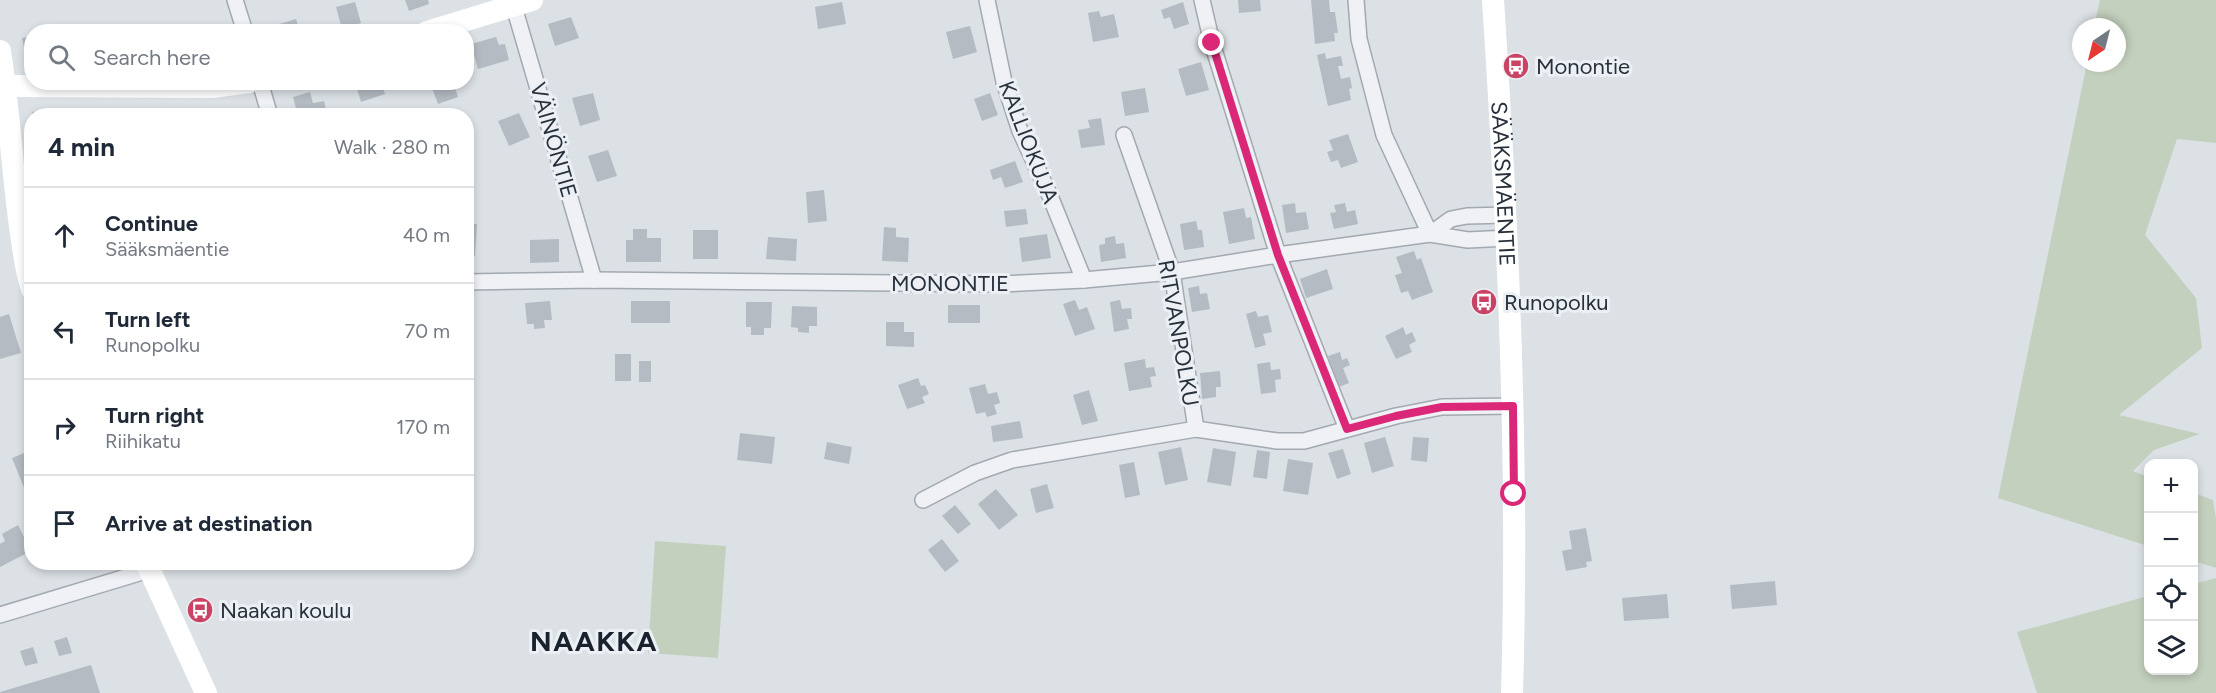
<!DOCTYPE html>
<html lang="en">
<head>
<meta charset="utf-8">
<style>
  :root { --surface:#fff; --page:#f6f6f7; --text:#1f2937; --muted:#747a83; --line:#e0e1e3 }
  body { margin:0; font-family:Figtree,sans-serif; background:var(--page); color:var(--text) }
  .controls { position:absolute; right:18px; bottom:18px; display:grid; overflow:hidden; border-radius:12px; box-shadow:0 3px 9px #0003 }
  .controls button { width:54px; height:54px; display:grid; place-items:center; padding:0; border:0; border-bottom:2px solid var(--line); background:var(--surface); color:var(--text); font:30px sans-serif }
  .compass { position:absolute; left:2072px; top:18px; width:54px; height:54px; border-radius:50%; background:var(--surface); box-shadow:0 3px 9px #0003; rotate:215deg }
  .stop { position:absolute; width:18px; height:18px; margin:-14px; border:4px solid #db2777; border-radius:50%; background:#fff }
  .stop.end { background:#db2777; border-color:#fff; box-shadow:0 2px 6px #0008 }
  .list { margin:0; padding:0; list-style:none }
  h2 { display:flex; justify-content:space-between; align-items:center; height:78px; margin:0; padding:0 24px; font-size:26px }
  h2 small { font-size:20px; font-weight:400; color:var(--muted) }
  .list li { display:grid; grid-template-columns:39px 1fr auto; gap:18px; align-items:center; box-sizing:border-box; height:96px; padding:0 24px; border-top:2px solid var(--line) }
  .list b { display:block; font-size:22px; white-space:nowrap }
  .list p { margin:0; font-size:20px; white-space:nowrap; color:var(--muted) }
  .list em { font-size:20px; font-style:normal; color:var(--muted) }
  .icon { flex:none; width:33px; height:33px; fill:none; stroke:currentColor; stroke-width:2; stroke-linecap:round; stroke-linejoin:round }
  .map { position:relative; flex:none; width:2216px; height:693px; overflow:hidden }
  .search { position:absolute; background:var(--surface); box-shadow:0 3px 9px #0003; left:24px; top:24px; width:450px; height:66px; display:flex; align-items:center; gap:15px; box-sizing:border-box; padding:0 21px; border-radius:24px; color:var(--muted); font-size:22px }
  .panel { position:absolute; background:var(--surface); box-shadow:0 3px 9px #0003; left:24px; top:108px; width:450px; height:462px; border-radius:24px }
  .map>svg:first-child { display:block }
</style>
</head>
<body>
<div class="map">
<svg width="2216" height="693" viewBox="0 0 2216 693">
  <rect width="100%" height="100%" fill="#dce1e6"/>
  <g fill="#c4d0be">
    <path d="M2100,0H2216V143L2177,139L2145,235L2196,298L2202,348L2119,415L2200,434L2154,450L2133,471L2148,477V546L1998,498L2087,63H2117V27H2094Z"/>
    <path d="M2194,493L2213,500L2216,519V568L2194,561Z"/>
    <path d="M655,541L726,546L718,658L648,653Z"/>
    <path d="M2216,578V693H2037L2017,632L2148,596V670H2194V584Z"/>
  </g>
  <g fill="#b4bbc3">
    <path d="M405,0H428L429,4L409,11Z"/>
    <path d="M1238,0H1260L1261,11L1239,13Z"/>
    <path d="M1311,0H1329L1330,12H1335L1338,33H1334L1335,41L1315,44Z"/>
    <path d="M355,2L361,23L342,29L336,7Z"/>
    <path d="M842,2L846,24L818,29L815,7Z"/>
    <path d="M1183,2L1189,24L1174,29L1170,17L1164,19L1161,10Z"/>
    <path d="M1099,11L1101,17L1114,14L1119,37L1093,42L1088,13Z"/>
    <path d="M571,17L579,38L555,46L548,24Z"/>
    <path d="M296,19L300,32H278L276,25Z"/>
    <path d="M127,26L128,32H101V28Z"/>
    <path d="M970,26L977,52L953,59L946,32Z"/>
    <path d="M32,36V55L26,57L22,38Z"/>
    <path d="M496,37L499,45L505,44L509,60L478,69L471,44Z"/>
    <path d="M1325,53L1326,59L1341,56L1343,66H1338L1341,79L1350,77L1352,88L1349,89L1351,100L1328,106L1317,55Z"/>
    <path d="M1201,62L1209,90L1186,96L1178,69Z"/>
    <path d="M355,82H381L385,94L361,102Z"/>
    <path d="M438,82H453L458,97L438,104L431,85Z"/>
    <path d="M1145,88L1149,112L1125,116L1121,92Z"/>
    <path d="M310,92L313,103L324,101L327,113L317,116H298L293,97Z"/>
    <path d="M593,93L600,120L580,126L572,98Z"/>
    <path d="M990,93L998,115L982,121L974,99Z"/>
    <path d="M55,110V116H33L32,112Z"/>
    <path d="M519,113L530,137L509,146L498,121Z"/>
    <path d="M1101,118L1105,145L1081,148L1078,130L1090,128L1088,120Z"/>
    <path d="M1348,134L1358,162L1341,168L1338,160L1331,162L1327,152L1333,150L1329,140Z"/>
    <path d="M608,150L617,176L597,182L588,156Z"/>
    <path d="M1015,161L1023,182L1005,188L1001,177L993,180L990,170Z"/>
    <path d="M824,190L827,221L808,223L806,192Z"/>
    <path d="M1295,203L1296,213L1306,212L1309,229L1286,233L1282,205Z"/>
    <path d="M1345,203L1347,212L1355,210L1358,224L1334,229L1330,213L1336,212L1334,205Z"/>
    <path d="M1244,208L1246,218L1251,217L1255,239L1229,244L1223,212Z"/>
    <path d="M1026,209L1028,224L1006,227L1004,211Z"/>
    <path d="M1196,221L1198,230H1202L1204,247L1184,250L1180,224Z"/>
    <path d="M466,224H477L475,256H466Z"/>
    <path d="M884,227L896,228V237L909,238L908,262L882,261Z"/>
    <path d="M633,229H647V238H661V262H626V240H633Z"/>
    <rect x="693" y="230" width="25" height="29"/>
    <path d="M1047,234L1051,258L1022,262L1019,238Z"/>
    <path d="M1115,236L1116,244L1124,243L1126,258L1101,262L1099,245L1105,244V238Z"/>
    <path d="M768,237L797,239L796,261L766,259Z"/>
    <path d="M559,239V262L530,263V240Z"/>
    <path d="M1414,251L1417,260L1421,258L1433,292L1412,300L1408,291L1401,293L1395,275L1402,273L1396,257Z"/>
    <path d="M1327,269L1333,289L1306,298L1300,279Z"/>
    <path d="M1199,286L1200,294L1207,293L1210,309L1192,312L1188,288Z"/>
    <path d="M1075,300L1079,310L1087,307L1095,329L1075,336L1063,304Z"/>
    <path d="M1120,300L1122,309L1131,308L1132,319H1127L1129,329L1114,332L1110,302Z"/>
    <path d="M550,301L552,320H544L545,328L534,329V324H527L525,303Z"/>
    <rect x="631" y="301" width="39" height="22"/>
    <path d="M746,302H772L771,328H764V335H751V327H746Z"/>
    <path d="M466,303H474L473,322H466Z"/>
    <rect x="948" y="305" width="32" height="18"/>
    <path d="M792,306L817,307V326H809V333L798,332V328L791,327Z"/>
    <path d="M1256,311L1258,317L1268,315L1272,332L1263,334L1266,345L1255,348L1246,314Z"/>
    <path d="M9,314L21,353L0,359V317Z"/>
    <path d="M886,322H904V332H914V347L886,346Z"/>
    <path d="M1403,327L1406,335L1412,332L1416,341L1409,345L1412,352L1396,359L1385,336Z"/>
    <path d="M1340,352L1342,360L1347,358L1350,365L1343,368L1349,383L1339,387L1328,356Z"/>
    <rect x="615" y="354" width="16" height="27"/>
    <path d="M1145,359L1146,368L1154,367L1156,376L1150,377L1152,387L1129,391L1124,363Z"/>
    <rect x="639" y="361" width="12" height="21"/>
    <path d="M1270,362L1271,370L1280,369L1281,379L1275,380L1276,392L1261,394L1257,364Z"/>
    <path d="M1220,371L1221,387H1216V397L1202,399L1200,373Z"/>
    <path d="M918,378L921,386L925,385L929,394L922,397L925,403L907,409L898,385Z"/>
    <path d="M985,384L988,394L997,392L1000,403L994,405L997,414L987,417L985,412L976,414L969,388Z"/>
    <path d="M1089,390L1098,421L1082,425L1073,395Z"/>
    <path d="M1020,421L1023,438L993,442L991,426Z"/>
    <path d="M740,433L775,437L772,464L737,460Z"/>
    <path d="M1385,437L1394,466L1372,473L1364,443Z"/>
    <path d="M1413,437L1429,438L1427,462L1411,460Z"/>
    <path d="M827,442L852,447L849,464L824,459Z"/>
    <path d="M1181,447L1188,480L1165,485L1158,452Z"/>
    <path d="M1213,448L1236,452L1231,486L1207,482Z"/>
    <path d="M1343,449L1351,474L1337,479L1328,453Z"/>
    <path d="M31,450V505L12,458Z"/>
    <path d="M1257,450L1270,452L1267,479L1253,477Z"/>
    <path d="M1288,459L1313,463L1308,495L1283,491Z"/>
    <path d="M1134,462L1140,495L1125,498L1119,465Z"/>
    <path d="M1047,484L1054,508L1036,513L1030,489Z"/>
    <path d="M996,489L1018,515L999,530L978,504Z"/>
    <path d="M955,505L971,524L958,534L942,516Z"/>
    <path d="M18,525L31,551L0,567V544L5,541L2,534Z"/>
    <path d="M1586,528L1592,561L1586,562L1587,567L1566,571L1562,551L1572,549L1569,531Z"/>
    <path d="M942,539L959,561L945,572L928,550Z"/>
    <path d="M1775,581L1777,605L1732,609L1730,585Z"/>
    <path d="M1667,594L1669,618L1624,621L1622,598Z"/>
    <path d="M67,637L72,653L59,656L54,641Z"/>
    <path d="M33,647L38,663L25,666L20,651Z"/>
    <path d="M91,665L100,693H0V692Z"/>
  </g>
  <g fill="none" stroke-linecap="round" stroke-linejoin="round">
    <defs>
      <g id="street">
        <path d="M235,0L245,32"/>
        <path d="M512,0L594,280"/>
        <path d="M987,0L1004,82L1020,131L1050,196L1084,280"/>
        <path d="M1202,0L1212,43L1278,255L1347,429"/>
        <path d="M1356,0L1359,39L1384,135L1430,234"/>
        <path d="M260,82L270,116"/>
        <path d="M1124,135L1172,272L1196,429"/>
        <path d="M1430,234L1451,219L1467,216L1507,215"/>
        <path d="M466,282L594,280L1000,284L1084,280L1172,272L1278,255L1430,234L1468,240L1508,238"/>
        <path d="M923,500L975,473L1012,460L1196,429L1277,441H1304L1396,416L1442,407L1513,406"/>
        <path d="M0,615L149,570"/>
      </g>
    </defs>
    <use href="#street" stroke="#a2a9b0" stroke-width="18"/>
    <use href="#street" stroke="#eff1f5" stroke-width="15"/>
    <g stroke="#fff" stroke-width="22">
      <path id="s1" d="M1493,0C1508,231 1519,462 1512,693"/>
      <path d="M427,32L532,0"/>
      <path d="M0,51C9,109 12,168 20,226C23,247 25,269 32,289"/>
      <path d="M6,86L212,87L249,82"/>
      <path d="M146,562L206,693"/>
    </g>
  </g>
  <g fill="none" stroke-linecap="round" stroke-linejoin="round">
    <path stroke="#db2777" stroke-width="8" d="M1212,43L1278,255L1347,429L1396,416L1442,407L1513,406L1514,494"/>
  </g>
  <defs>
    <symbol id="bus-disc" viewBox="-11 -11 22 22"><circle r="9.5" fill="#ca4365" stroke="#ecf0f4"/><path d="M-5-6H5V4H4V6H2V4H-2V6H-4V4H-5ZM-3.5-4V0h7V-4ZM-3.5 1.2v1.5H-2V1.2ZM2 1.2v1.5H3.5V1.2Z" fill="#fff"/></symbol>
  </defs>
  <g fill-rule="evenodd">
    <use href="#bus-disc" x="1501" y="51" width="30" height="30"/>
    <use href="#bus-disc" x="1469" y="287" width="30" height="30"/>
    <use href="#bus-disc" x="185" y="595" width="30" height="30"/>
  </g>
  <g text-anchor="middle" stroke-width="6" stroke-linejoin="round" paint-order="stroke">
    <g font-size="22" fill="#27313c" stroke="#ecf0f4" text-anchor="start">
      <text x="1536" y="74">Monontie</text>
      <text x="1504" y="310">Runopolku</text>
      <text x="220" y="618">Naakan koulu</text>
    </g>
    <g font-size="22" fill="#27313c" stroke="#ecf0f4">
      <text transform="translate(554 140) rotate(74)" y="8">VÄINÖNTIE</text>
      <text transform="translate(1029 142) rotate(69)" y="8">KALLIOKUJA</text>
      <text dy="8" stroke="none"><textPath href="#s1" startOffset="184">SÄÄKSMÄENTIE</textPath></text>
      <text x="950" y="291">MONONTIE</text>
      <text transform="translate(1179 333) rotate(80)" y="8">RITVANPOLKU</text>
    </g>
    <g font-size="28" font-weight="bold" letter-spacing="1.5" fill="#19222d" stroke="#ecf0f4">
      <text x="594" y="651">NAAKKA</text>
    </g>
  </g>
</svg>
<div class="controls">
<button>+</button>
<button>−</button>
<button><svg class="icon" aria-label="locate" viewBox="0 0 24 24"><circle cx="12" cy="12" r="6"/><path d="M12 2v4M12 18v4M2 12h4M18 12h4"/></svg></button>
<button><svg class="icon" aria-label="layers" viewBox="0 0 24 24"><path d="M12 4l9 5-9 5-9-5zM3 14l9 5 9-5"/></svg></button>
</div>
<svg class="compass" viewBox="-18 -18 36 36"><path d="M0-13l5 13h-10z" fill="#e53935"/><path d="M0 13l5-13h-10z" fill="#747a83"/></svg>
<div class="stop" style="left:1514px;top:494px"></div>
<div class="stop end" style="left:1212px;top:43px"></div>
<div class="search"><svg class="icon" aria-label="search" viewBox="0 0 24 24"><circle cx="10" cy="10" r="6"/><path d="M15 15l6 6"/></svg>Search here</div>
<section class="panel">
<h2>4 min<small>Walk · 280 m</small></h2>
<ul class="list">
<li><svg class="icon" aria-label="ahead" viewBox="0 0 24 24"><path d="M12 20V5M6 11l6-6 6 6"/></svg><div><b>Continue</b><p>Sääksmäentie</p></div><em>40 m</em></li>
<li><svg class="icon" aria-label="left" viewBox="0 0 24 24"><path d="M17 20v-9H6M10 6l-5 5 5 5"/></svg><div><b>Turn left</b><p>Runopolku</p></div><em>70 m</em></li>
<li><svg class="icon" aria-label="right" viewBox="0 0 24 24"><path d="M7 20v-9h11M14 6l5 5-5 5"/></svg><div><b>Turn right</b><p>Riihikatu</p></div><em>170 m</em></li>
<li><svg class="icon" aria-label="arrive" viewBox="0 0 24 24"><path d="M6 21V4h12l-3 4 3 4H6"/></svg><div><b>Arrive at destination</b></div></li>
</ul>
</section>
</div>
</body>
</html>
